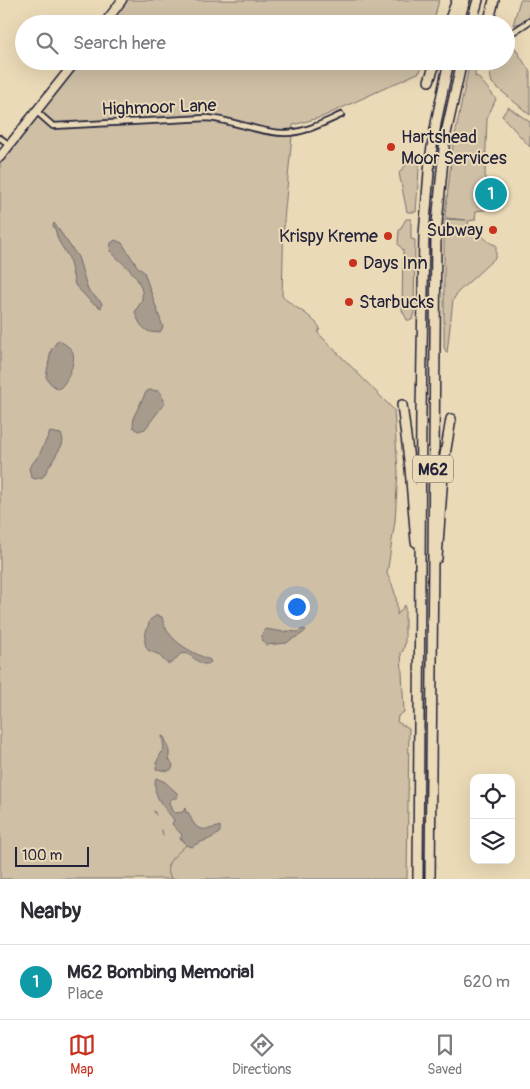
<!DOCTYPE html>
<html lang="en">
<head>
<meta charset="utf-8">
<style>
  :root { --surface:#fff; --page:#f7f7f7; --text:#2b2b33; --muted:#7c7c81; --line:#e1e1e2; --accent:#c8321e }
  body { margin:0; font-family:Pangolin,sans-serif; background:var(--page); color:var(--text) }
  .controls { position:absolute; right:15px; bottom:15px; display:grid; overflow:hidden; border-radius:10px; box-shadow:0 5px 20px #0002 }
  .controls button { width:45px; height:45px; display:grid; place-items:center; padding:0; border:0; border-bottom:1px solid var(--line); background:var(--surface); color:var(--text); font:25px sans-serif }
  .scale { position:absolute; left:15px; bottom:12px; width:74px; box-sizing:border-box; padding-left:5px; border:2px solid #22223b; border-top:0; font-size:14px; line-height:18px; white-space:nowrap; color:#22223b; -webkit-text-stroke:4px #ebdab7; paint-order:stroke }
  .you { position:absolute; left:296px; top:606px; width:18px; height:18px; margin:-12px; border:4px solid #fff; border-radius:50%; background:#1a73e8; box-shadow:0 0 0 8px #1a73e833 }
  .badge { display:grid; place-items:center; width:32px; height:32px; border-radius:50%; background:var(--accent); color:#fff; font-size:16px; font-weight:700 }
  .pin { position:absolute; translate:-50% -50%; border:2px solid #fff; box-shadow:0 1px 5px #0006 }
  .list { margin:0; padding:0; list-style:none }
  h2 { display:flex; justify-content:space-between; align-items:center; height:65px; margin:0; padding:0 20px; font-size:21px }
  h2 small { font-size:16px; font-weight:400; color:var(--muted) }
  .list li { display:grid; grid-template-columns:32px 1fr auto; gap:15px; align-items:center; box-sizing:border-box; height:75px; padding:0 20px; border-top:1px solid var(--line) }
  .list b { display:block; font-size:19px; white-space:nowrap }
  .list p { margin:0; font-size:16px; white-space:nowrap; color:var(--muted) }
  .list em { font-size:16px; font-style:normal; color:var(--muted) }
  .icon { flex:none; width:28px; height:28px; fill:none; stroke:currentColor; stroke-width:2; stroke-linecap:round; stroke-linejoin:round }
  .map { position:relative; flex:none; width:530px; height:879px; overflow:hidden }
  .search { position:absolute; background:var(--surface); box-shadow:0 5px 20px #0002; left:15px; right:15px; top:15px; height:55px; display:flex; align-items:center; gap:12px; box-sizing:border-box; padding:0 18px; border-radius:28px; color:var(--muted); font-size:19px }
  .sheet { height:140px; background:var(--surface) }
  nav { display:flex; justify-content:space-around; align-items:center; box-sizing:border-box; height:70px; border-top:1px solid var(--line); background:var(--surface); font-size:14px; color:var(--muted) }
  nav a { display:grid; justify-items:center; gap:2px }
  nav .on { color:var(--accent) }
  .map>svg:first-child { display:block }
</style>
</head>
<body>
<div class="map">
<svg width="530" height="879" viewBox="0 0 530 879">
  <rect width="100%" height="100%" fill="#ebdab7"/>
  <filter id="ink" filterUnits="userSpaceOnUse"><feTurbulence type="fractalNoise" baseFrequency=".02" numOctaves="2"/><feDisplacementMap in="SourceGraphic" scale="10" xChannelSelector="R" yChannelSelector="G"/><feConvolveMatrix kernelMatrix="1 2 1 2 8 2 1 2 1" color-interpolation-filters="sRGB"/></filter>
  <g filter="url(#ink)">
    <g fill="#cebfa5" stroke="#787070">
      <path d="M122,0H439L433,24H104Z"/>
      <path d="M520,0H530V18L521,23L513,25Z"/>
      <path d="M510,40L530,72V115L492,83L487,61H506V42Z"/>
      <path d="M76,61H423L420,72L322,117L293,125L284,220L282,296C294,308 311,314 320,328L318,333L394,410L398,472L395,521L387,574C394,586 398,601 397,615L405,605V643L403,651L401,652L404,712L398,716L397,722L409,728L407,879H0V157Z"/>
      <path d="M470,61H475V77L477,76C483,83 490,91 496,99L487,118L485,175L486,183L497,200H495L498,208L476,211L475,220L468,221L469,227C480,228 484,243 496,245V257L458,292L453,300L447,353L444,348V219L466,220L446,218L445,215L453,145Z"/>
      <path d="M508,107L530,122V147L502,116Z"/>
      <path d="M420,155L416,212H407L399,173L413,157Z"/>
      <path d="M406,219H411V239L415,240L414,312L412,320H407L402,310L403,250L398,244L399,231Z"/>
    </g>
    <g fill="#a79b8d" stroke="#726b6c">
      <path d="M54,223L78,257L88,290L102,303L101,308L90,301L75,285L69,258L58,240L55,229L53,226Z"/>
      <path d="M115,240L122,243L137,266L144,272L163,327L160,332C146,335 139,325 135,312C137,307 141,304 142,299C145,278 121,263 110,251L111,243Z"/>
      <path d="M58,340C63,343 71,347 73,353C76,362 66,386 58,389L50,383L46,377L51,350Z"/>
      <path d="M149,390L159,391L164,400V404L145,429L138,431L133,427L134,416L146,392Z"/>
      <path d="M50,432L61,434L63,440L62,445L43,477L35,479L31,477L29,468L39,455Z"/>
      <path d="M157,615L162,617C167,641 189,651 210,660L211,662C202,669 195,657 187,654C176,650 177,666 167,663C164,662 162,657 159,655C156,653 151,652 148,650C141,641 147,630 150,620Z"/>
      <path d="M265,629L285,632L286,631L298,632L303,629L306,630C301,637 292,637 287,643L266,645L262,640V635Z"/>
      <path d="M162,736L164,737L169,748V759L173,765L172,769L168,771L156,769L157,761L164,748Z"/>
      <path d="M156,778L165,782L177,793V798H173L169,802L172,811L176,813L183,812L185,808L186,813L188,812C193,822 195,831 208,829C213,828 216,828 220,826V832C211,841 201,840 192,847L186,845L183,840L180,839L182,835L172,824L174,820C165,808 151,796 156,778Z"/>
    </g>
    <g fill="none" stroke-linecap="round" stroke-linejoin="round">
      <g stroke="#726b6c" stroke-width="1">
        <path d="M154,811L156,815"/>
        <path d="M162,830L163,835"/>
        <path d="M171,879C170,876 169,874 168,871C165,861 180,852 186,845"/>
      </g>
      <defs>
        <g id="street">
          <path d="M510,34L530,21"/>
          <path d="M37,112L53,126L207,118C234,120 258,133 285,133C304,133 323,123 341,115"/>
          <path d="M0,138L10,145"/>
        </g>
        <g id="primary">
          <path d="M104,24L122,0"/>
          <path d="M0,157L76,61"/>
        </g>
        <g id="highway">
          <path d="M448,24L457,0"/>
          <path d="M458,24L465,0"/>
          <path d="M471,24L478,0"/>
          <path d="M488,24L494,0"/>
          <path d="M429,81L436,61"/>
          <path d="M402,405L410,468L416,542"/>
          <path d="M437,558L444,461L451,419"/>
          <path d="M418,879L421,412L424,235L430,159L437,118L449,61"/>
          <path d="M430,879L436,234L445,138L462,61"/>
        </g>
      </defs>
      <use href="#street" stroke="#22223b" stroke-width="8"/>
      <use href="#primary" stroke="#22223b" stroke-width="11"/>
      <use href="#highway" stroke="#22223b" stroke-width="12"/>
      <use href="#street" stroke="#ebdab7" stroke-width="4.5"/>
      <use href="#primary" stroke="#ebdab7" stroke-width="8"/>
      <use href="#highway" stroke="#ebdab7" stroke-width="9"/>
    </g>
  </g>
  <g fill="#c8321e" stroke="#ebdab7" stroke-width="2">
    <circle cx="391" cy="147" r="5"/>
    <circle cx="493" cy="230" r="5"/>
    <circle cx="388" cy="236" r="5"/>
    <circle cx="353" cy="263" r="5"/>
    <circle cx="349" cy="302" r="5"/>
  </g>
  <g text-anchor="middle" stroke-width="4" stroke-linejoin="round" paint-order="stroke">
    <rect fill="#ebdab7" stroke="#5e5960" stroke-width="1" x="413" y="455.5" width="40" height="27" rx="4"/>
    <g font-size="16" font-weight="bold" fill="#22223b">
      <text x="433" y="475">M62</text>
    </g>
    <g font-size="18" fill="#22223b" stroke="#ebdab7">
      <text transform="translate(159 107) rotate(-2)" y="6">Highmoor Lane</text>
    </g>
    <g font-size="18" fill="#22223b" stroke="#ebdab7" text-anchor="start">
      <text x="401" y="143">Hartshead<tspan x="401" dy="21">Moor Services</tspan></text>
      <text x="483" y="236" text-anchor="end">Subway</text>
      <text x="378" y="242" text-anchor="end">Krispy Kreme</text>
      <text x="363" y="269">Days Inn</text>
      <text x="359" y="308">Starbucks</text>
    </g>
  </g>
</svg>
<div class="controls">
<button><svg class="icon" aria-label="locate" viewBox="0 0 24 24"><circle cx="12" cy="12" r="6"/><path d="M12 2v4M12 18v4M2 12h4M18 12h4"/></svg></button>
<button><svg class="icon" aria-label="layers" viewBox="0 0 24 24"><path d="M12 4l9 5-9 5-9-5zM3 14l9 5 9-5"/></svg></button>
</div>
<div class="scale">100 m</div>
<div class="you"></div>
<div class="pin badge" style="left:491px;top:194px;background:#0f9aa8">1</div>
<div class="search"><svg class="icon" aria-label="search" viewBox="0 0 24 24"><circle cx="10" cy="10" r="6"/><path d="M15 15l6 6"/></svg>Search here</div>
</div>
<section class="sheet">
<h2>Nearby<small></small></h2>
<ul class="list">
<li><span class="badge" style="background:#0f9aa8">1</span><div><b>M62 Bombing Memorial</b><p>Place</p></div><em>620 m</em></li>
</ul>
</section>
<nav>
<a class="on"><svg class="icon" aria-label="map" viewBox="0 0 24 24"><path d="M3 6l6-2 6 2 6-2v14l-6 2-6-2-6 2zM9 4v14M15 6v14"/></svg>Map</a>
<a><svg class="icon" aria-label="directions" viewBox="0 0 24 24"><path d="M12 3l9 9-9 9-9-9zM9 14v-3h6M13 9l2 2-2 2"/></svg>Directions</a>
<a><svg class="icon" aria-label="saved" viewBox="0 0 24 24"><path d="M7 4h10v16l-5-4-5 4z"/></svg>Saved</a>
</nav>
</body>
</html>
